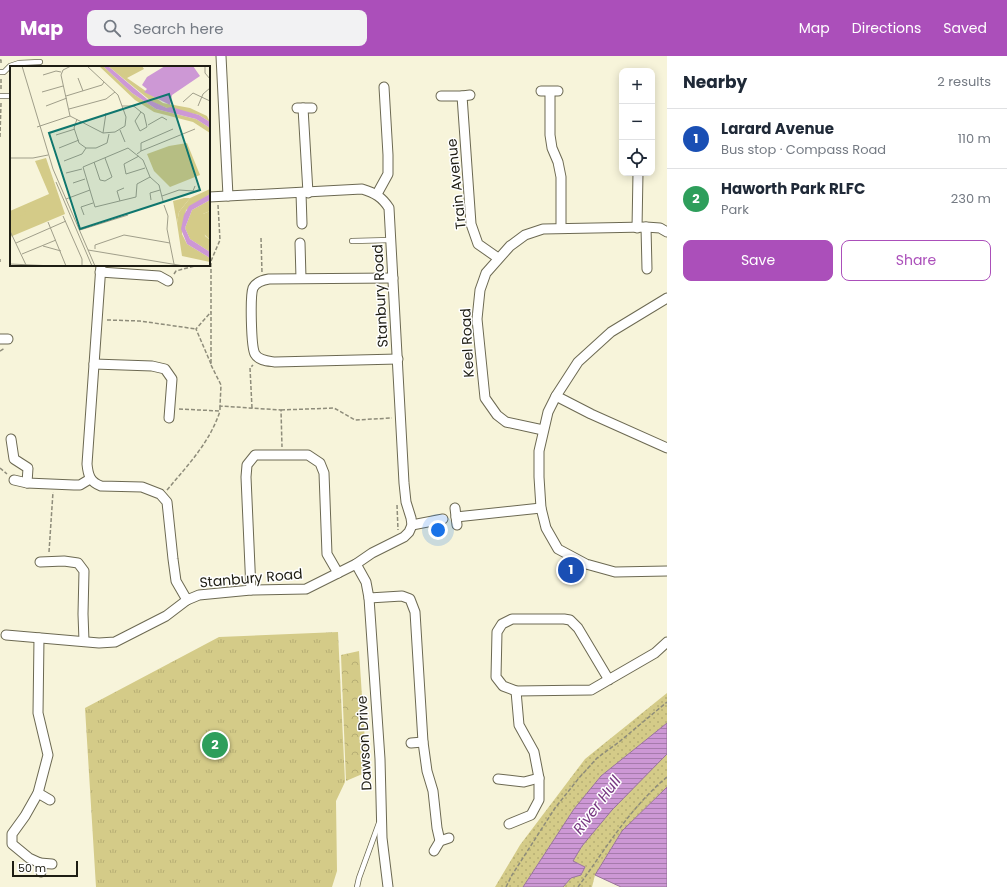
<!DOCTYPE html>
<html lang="en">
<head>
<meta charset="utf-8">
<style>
  :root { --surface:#fff; --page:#f2f2f3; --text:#1f2937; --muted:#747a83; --line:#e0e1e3; --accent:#ab4fba }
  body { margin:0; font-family:Poppins,sans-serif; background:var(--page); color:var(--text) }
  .controls { position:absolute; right:12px; top:12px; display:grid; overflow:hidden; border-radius:8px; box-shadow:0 2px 10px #0003 }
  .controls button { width:36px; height:36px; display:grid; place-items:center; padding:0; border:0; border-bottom:1px solid var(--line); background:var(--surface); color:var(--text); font:20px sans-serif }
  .scale { position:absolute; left:12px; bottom:10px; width:66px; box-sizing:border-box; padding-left:4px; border:2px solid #1e1d13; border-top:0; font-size:11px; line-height:14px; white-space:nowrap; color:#1e1d13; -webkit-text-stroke:3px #fff; paint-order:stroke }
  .you { position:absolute; left:438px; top:474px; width:14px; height:14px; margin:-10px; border:3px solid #fff; border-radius:50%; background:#1a73e8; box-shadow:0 0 0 6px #1a73e833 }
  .badge { display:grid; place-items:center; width:26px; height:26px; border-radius:50%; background:var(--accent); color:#fff; font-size:13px; font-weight:700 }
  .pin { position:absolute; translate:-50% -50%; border:2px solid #fff; box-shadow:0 1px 4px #0006 }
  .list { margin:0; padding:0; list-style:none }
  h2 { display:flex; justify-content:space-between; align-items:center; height:52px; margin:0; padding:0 16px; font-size:17px }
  h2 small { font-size:13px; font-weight:400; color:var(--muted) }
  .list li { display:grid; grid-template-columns:26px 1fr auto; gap:12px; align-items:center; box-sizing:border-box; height:60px; padding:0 16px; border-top:1px solid var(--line) }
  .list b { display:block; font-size:15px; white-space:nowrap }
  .list p { margin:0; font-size:13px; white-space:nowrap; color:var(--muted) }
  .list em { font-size:13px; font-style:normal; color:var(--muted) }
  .actions { display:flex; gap:8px; padding:12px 16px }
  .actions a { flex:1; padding:9px 0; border:1px solid var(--accent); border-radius:8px; text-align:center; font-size:14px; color:var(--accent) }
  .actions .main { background:var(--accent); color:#fff }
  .icon { flex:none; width:22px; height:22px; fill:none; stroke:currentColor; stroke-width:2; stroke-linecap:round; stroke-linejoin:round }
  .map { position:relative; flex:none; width:667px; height:831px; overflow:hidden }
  header { display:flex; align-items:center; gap:24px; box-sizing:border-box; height:56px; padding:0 20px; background:var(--accent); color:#fff }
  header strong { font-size:19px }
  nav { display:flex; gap:22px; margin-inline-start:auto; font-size:14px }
  .search { width:280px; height:36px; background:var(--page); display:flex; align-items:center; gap:10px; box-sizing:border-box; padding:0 14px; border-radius:8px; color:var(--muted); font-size:15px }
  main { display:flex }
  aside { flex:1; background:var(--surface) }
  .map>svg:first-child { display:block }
</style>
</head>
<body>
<header>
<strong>Map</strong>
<div class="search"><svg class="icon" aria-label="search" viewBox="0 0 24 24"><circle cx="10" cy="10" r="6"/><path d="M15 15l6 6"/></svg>Search here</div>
<nav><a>Map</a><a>Directions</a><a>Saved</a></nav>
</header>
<main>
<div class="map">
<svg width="667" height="831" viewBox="0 0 667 831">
  <defs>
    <pattern id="grass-dots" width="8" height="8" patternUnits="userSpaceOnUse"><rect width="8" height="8" fill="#d4cb88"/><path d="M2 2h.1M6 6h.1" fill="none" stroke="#b6ae74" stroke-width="1.8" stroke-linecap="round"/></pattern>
    <pattern id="forest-crowns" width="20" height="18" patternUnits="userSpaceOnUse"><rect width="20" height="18" fill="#d4cb88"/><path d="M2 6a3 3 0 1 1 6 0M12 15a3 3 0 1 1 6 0" fill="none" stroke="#b6ae74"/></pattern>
    <pattern id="park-tufts" width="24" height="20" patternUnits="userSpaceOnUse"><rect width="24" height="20" fill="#d4cb88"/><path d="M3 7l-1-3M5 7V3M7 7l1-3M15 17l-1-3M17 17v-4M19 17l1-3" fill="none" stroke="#b6ae74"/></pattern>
    <pattern id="water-rules" width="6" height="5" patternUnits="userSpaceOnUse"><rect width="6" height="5" fill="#cd98d5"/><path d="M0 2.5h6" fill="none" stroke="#a67bac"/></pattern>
  </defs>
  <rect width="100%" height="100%" fill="#f7f4da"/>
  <g fill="url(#grass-dots)">
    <path d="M667,637V667L601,720L574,753L523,831H495L520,789L585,703Z"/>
    <path d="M667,698V731L622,775L595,819L592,831H563L571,822L581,819L585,811L573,805C594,768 635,728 667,698Z"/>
  </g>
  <path fill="url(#forest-crowns)" d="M359,595L367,716L346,725L341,599Z"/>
  <path fill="url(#park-tufts)" d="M338,576L345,726L336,745L337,815L332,831H96L85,652L219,581Z"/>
  <g fill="url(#water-rules)" stroke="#98739b">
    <path d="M667,667V698L612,754L582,790L573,805L585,811L581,819L571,822L563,831H523L574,753L601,720Z"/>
    <path d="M667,731V831H621L595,819L622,775Z"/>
  </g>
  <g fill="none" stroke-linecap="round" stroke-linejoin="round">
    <defs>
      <g id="service">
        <path d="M0,16H4L10,10L19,7L40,6"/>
        <path d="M0,40H11"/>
        <path d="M352,185L391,184"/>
        <path d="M357,831L359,822L379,767"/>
      </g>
      <g id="minor">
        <path d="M221,0L228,140"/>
        <path d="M541,35H558"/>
        <path d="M550,36V79L552,92L558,106L561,121V172"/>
        <path d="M441,40H462L470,39"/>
        <path d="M462,40L471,168L478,188L498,202"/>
        <path d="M297,52H312"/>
        <path d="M303,52L308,137"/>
        <path d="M301,137L302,168"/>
        <path d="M377,138L388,118V99L384,31"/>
        <path d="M646,171L647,213"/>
        <path d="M637,172L638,117"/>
        <path d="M300,187L301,222"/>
        <path d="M101,209L87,408C88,419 90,426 101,430L142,431L160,438L167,446L173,503L176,525L187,544L199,539L251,534L306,533L356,508L372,497L404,481L409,476L412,469L411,462L406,446L404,427L389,152C382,141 375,137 362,133L209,141"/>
        <path d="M100,216L159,220L168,225"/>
        <path d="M393,222L269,223C263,224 256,226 253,232C250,240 251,291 255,298C259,305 268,305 275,306L398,303"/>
        <path d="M667,242L611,276L578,306L556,340L548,356L539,395V421L541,452L546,472L558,493L586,508L615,516L667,515"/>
        <path d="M0,283H8"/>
        <path d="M94,308L152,310L165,313L172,323L169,362"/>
        <path d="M556,340L591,358L667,392"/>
        <path d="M543,374L506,366L497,359L485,342L477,263L480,234L486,217L510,190L525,179L543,173L646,171L660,172L667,176"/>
        <path d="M11,383L14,403L28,412L27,427"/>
        <path d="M14,424L27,427L74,429H80L90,423"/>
        <path d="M455,452L457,469"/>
        <path d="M456,461L541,452"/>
        <path d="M412,469L443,463"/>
        <path d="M40,506L64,505L78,507L84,515L83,558L84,585"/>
        <path d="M356,508L366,526L369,542L402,540L410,543L415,556L423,686L427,715L433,735L437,772L440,785"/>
        <path d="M251,534L246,421L247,409L255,399H308L320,407L324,417L327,498L338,517"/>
        <path d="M369,542L380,703L382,782L388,831"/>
        <path d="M6,579L99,587L115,586L166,560L187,544"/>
        <path d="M39,582L38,657L48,699L38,737L25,760L12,778V788L29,802L40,807"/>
        <path d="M609,624L578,572L570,564L564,563H512L502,568L497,576L496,621L503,630L516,635L591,634L655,597L667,586"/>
        <path d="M411,687L423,686"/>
        <path d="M498,723L524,726L539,722"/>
        <path d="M38,737L50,744"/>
        <path d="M509,768L531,759L539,744V722L534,696L519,669L516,635"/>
        <path d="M434,795L440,785L449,782"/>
        <path d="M41,816L40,807L52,808"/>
      </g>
    </defs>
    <use href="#service" stroke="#6c6952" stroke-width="6"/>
    <use href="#minor" stroke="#6c6952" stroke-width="11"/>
    <g stroke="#8e8c7a" stroke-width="1.5" stroke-dasharray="4 2" stroke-linecap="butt">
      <path d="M0,4H1V9"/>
      <path d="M1,33V23"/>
      <path d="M0,81L1,47"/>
      <path d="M218,149L220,184L211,205V309L221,329L220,350L281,354L282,391"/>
      <path d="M261,182L262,217"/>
      <path d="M0,203V206"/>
      <path d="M174,218L176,215L198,209"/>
      <path d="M107,264L140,265L196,273"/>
      <path d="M0,295L5,292"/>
      <path d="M211,308L196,273L211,256"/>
      <path d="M252,352L250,312L253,309"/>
      <path d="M179,353L220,355V350"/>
      <path d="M281,354L334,352L355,364L392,362"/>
      <path d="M0,412L7,418"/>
      <path d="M167,434C188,409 210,386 220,355"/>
      <path d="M397,449L398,474"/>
      <path d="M49,496L53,436"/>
      <path d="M506,831L512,819L555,752L579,722L597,702L619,686L667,646"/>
      <path d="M578,831C606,792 630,752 667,721"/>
    </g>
    <use href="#service" stroke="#fff" stroke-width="4.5"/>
    <use href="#minor" stroke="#fff" stroke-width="9"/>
  </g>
  <g text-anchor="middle" stroke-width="3" stroke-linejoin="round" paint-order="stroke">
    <g font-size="14" fill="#1e1d13" stroke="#fff">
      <text transform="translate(456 128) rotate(-96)" y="5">Train Avenue</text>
      <text transform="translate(380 240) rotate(-93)" y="5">Stanbury Road</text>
      <text transform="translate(467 287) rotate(-93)" y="5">Keel Road</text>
      <text transform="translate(251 522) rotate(-5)" y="5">Stanbury Road</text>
      <text transform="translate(364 687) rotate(-93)" y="5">Dawson Drive</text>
    </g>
    <g font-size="15" font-style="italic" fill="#773781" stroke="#fff">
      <text transform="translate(597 749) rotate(-53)" y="5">River Hull</text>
    </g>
  </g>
  <g transform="translate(10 10)">
    <rect width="200" height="200" fill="#f7f4da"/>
    <path d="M89,0H93L122,27L146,43L186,53L200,62V67L183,56L144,46L125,34ZM98,0H132L134,3L117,12L153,37L180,42L197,50L200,56L189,49L157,42L142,36ZM200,123V128L176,144L172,168L177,178L200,192V196L172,190L167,157L169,146L180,132ZM200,134V145L193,148L195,170L200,174V186L180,173L175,162L182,144Z" fill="#d4cb88"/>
    <path d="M177,77L190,109L160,121L144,105L137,88L159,80ZM36,92L55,148L0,171V145L39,128L25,95ZM174,132H180L169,146L167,157L163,135ZM200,145V174L192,166L190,158L193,148Z" fill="#d4cb88"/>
    <path d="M13,141L16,148L2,153L0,146Z" fill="#d4cb88"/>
    <path d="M93,0H98L137,33L157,42L161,41L189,49L200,56V62L186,53L146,43L122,27ZM155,0H183L190,10L162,29L160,39L134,26L137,23L132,19L137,11ZM200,128V134L182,144L175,162L180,173L200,186V192L177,178L171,163L174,149L179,140Z" fill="#cd98d5"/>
    <path fill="none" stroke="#a09e8a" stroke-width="1" d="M12,0L43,103L85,200M195,0V7L200,13M33,9L46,5L51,6M68,12L73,25M32,26L53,20M56,30L92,19L94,16M173,36L183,27L200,35M36,40L57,32M112,40H123L125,41L131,46L134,48L137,61L130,65L125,55L131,46M188,40L193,28L200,22M59,43L96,33L105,26M60,50L93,67L105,66L115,60L116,51L108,29L77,0M60,50L51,9L53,4L61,0M67,53L64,62L69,77L76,82H86L97,77L99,68M138,59L152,51L157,54M27,61L60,50M110,64L115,76M93,67L96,47M46,69L65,63M49,82L69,74M118,82L133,94L140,111L127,118L126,131L85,141L73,101ZM131,85L185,63M127,88L131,85V77L163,63M129,90L114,98L116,108L135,102M0,92H23L38,89M54,95L72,88L76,82M84,96L90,114L95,115L102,111L95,92M56,107L72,103M140,111L149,119L153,135M46,116L82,200M63,117L75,113M152,130L169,124L183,125L185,120M56,133L80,124M141,134L140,127L150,124M110,135L107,125L114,122M154,139L158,150L157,163L164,198M74,149L71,141L83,137M53,150L72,193V200M38,156L56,200M70,164L118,149M0,165L16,199M6,177L56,155M33,180L51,185M85,183V179L114,169L160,177M78,184L174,200M12,188L46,174M0,198L44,200"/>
    <path fill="#0f766e" fill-opacity="0.15" stroke="#0f766e" stroke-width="2" d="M159,28L190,124L70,163L39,67Z"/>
    <rect width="200" height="200" fill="none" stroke="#1e1d13" stroke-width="2"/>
  </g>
</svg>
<div class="controls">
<button>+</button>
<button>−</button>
<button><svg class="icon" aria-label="locate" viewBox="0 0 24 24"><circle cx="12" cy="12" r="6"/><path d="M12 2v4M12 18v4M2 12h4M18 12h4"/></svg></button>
</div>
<div class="scale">50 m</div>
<div class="you"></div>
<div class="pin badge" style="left:571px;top:514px;background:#1a4fb4">1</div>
<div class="pin badge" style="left:215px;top:689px;background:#2e9e5b">2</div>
</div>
<aside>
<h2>Nearby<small>2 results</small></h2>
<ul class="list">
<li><span class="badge" style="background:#1a4fb4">1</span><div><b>Larard Avenue</b><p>Bus stop · Compass Road</p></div><em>110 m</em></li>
<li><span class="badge" style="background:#2e9e5b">2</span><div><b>Haworth Park RLFC</b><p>Park</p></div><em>230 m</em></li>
</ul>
<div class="actions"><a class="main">Save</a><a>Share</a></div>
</aside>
</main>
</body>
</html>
